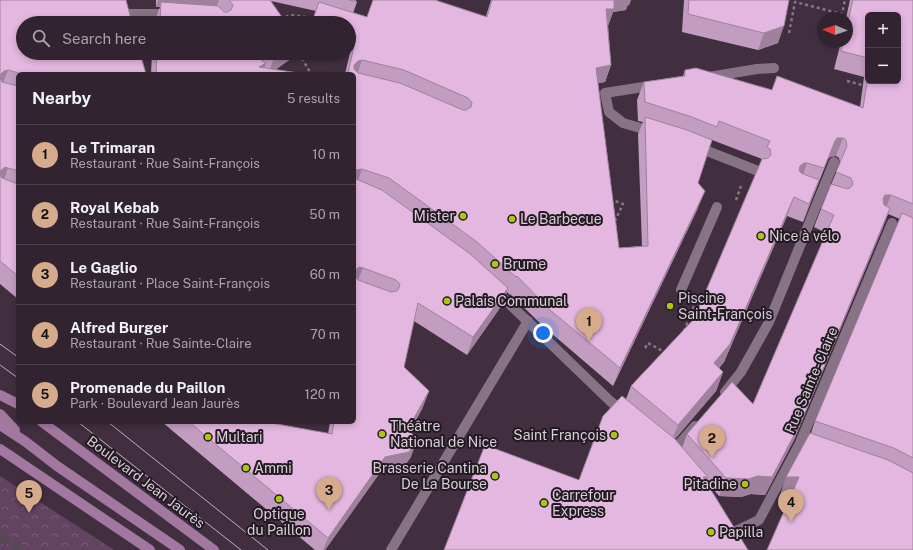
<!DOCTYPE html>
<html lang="en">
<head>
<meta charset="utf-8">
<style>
  :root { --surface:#312330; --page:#3d2f3c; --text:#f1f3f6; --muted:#a8a4ab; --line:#4c404c; --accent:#d6ab8b }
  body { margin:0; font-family:"Public Sans",sans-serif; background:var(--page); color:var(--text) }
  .controls { position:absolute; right:12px; top:12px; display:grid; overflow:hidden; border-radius:6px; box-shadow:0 2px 6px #0003 }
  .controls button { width:36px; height:36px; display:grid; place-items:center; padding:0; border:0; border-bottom:1px solid var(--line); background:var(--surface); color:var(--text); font:20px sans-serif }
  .compass { position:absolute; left:817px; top:12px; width:36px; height:36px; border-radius:50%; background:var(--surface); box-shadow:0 2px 6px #0003; rotate:272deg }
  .you { position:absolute; left:543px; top:333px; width:14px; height:14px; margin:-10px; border:3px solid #fff; border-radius:50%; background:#1a73e8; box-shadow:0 0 0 6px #1a73e833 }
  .badge { display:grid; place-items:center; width:26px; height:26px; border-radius:50%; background:var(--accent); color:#111; font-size:13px; font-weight:700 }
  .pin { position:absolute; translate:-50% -33px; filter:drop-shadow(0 1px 2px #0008) }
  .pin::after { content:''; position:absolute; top:21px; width:14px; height:12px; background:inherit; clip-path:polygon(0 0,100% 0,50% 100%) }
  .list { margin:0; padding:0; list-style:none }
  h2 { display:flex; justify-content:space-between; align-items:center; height:52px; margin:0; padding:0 16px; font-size:17px }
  h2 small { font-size:13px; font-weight:400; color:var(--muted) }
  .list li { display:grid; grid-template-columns:26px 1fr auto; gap:12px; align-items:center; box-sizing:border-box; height:60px; padding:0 16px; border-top:1px solid var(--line) }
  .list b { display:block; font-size:15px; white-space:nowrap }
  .list p { margin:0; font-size:13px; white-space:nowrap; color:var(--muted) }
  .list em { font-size:13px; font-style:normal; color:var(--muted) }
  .icon { flex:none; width:22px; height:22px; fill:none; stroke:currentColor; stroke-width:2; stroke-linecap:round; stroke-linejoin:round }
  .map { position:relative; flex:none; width:913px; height:550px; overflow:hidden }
  .search { position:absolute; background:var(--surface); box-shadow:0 2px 6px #0003; left:16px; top:16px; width:340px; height:44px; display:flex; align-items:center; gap:10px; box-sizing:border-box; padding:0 14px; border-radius:22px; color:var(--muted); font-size:15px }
  .panel { position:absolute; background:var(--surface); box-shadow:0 2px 6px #0003; left:16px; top:72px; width:340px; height:352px; border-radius:6px }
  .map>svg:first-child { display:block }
</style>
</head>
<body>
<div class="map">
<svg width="913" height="550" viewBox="0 0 913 550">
  <defs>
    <pattern id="forest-crowns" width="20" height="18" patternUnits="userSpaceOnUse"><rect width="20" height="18" fill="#644362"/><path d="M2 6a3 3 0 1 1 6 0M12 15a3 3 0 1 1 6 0" fill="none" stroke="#7a5d78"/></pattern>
  </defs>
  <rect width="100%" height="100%" fill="#412f40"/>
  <path fill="url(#forest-crowns)" d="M0,476L114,550H0Z"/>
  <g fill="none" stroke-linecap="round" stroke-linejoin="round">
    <path stroke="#584757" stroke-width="10" stroke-dasharray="10 5" stroke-linecap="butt" d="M0,537L22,550"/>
    <g stroke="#867785" stroke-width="2.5" stroke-dasharray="3 3" stroke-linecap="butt">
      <path d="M280,19L291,15L306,17"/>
      <path d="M789,33L795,2L842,14L845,0"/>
      <path d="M299,53L311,74"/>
      <path d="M847,81L866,86"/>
      <path d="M610,199L623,204L614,223"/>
      <path d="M736,200L741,186"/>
      <path d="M684,331L694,306"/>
      <path d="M645,348L648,343L666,353"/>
    </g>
    <g stroke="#887386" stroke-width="10">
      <path d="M126,14H170"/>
      <path d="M709,77L757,69L774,68"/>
      <path d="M654,132L623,123L609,112L605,93L656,85"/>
      <path d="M697,147L758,171"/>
      <path d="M494,289L610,401L625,413"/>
      <path d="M681,290L717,207"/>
      <path d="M725,392L741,372L769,322L834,162"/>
      <path d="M672,452L695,426"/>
      <path d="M736,531L759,520L800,443L892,223"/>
      <path d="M391,550L528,321"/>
    </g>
    <g stroke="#a378a0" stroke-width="10">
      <path d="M0,395L18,404"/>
      <path d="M0,414L15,430"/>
      <path d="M42,422L214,550"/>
      <path d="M0,425L26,442L57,466L180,550"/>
      <path d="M0,449L150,550"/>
    </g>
    <g stroke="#bdb0bc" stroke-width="1">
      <path d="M0,344L18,357"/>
      <path d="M0,365L18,378"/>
      <path d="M78,422L241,550"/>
      <path d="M108,422L268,550"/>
    </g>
  </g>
  <g fill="#c39dc1" fill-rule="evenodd">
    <path d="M0,0L146,74H18V299L0,284Z"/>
    <path d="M156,0H355L357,2L353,13L367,17L486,16L491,0H631L629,5L627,6L626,10L613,12L608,26L611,65L605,82L598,83L619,248L642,246L638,134L643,122L638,121L637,100L644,82L683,76L685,70L772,90L860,107L864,77L834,69L841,42H847V18H846L850,0H913V550L791,496L780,495L811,433L815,421L900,219L888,214L883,227L794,440L765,495L751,494L741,497L719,496L706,481L579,480L626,399L631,386L694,319L762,159L712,140L698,183V208L613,386L544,327L510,294V295L507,292L502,305L467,355L414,321L404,367L429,391L422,409L410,431L411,457L402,469L379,474L325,550H315L162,422H266L328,434L330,422H354V74H345L350,53H349V23H311L316,11L271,1L286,23H155V20L160,7H156ZM868,15L898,81H868ZM836,156L839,158L840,163L821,209L814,227L826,233L753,404L687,434L682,448L675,439L716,391L723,372L719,368L724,362L787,216L803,222L828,159L830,157Z"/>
    <path d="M684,0H789L778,43L758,50L682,32Z"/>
    <path d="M152,53H294L292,58L275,70L305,74H151Z"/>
  </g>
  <g fill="#9f809d">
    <path d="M158,0H219L215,11L161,2L160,7H156Z"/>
    <path d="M613,0H631L629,5L627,6L626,10L613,12L608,26L606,9Z"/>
    <path d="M784,26L778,43L758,50L764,33Z"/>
    <path d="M281,53H294L292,58L269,74H268L274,58Z"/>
    <path d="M362,60L356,78H354V65L358,61Z"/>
    <path d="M266,63L262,74L259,67Z"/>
    <path d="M611,65L605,82L590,85L596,68Z"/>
    <path d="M8,70L1,88H0V75L4,71Z"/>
    <path d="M837,138H843L836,156L830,157L828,159L817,186L835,141Z"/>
    <path d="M804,163H807L801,181H797L800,166Z"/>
    <path d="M5,167L8,168L2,185H0V172Z"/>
    <path d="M362,169L356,186L354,175L356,170Z"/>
    <path d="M819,180L812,198L803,222L809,204Z"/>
    <path d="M705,191L698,208L613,386L620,368Z"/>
    <path d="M885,195H891L884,213L883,199Z"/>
    <path d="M794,197L787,216L724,362L708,382L714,363Z"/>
    <path d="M890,208L883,227L794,440L765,495L751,494L741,497L719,496L726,478Z"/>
    <path d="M359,267L363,268L356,285H354V271Z"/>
    <path d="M508,288L502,305L467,355L473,337Z"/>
    <path d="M723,372L716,391L671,443L678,425Z"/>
    <path d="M429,391L422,409L402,446L408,429Z"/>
    <path d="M417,440L411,457L402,469L379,474L325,550H323L328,538L385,457Z"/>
    <path d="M703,477H708L701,495Z"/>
    <path d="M786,477H799L792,496L780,495Z"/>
  </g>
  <g fill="#e3b7e0" stroke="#9f809d" fill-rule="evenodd">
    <path d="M0,0H126L132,23H23V53H140L146,74H22L8,70L4,71L0,75V78L2,82L18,86V171L8,168L5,167L0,171V174Z"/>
    <path d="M229,0H270L286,23H160L161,2L218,6L224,12H227L231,10L233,5Z"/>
    <path d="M349,0H355L357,2Z"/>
    <path d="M373,0H435L487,17L492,0H614V9H606L611,65L596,68L619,248L648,246L645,117L687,130L712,140L698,183L705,191L620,368L550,310L517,276L516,277L477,242L389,178L362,169L356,170L354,175V74H348L356,36L349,33V23H324L313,19L319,2L367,17ZM362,60L404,70L468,98L472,103L471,107L466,110H463L400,83L358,73L354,69V65L358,61Z"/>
    <path d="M689,0H789L784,26L764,33L688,14Z"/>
    <path d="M853,0H913V204L891,195H885L883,199L884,205L890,208L801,422L772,477L758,476L748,479L726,478L687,434L732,382L753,404L834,215L821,209L831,184L848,189L851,187L853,184L851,178L836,172L847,146L846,140L843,138H837L835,141L824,168L807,163H804L800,166L799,170L801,173L819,180L809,204L794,197L730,344L714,363L723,372L678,425L631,386L694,319L762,159L768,158L771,155L770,149L767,147L770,141L719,121L717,127L692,117L645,102L644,82L685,76V70L696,68L772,90L777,76L863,108L868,77V81H898V15H868V58L841,51L843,42H847V25Z"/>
    <path d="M157,53H256L262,61L266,63L259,67L305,74H156Z"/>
    <path d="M272,53H281L274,58Z"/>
    <path d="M0,175L2,178L18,184V276L0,261Z"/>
    <path d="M354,176L356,179L382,190L469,253L508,288L473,337L418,303L404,367L429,391L408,429L417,440L409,452L385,457L328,538L189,422H266L332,434L334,422H354ZM359,267L363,268L396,280L400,284L399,288L397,291L391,292L358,280L354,275V271Z"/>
    <path d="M902,213L913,218V458L894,448L815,421Z"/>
    <path d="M622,396L674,438L708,477H703L748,550H444L485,445L579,480L603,416Z"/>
    <path d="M810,433L888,460L913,473V550H767L799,477H786Z"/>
  </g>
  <g fill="#acc611" stroke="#231a22" stroke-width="1.5">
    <circle cx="463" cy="216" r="4"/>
    <circle cx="512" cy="219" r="4"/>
    <circle cx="761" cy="236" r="4"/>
    <circle cx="495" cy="264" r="4"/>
    <circle cx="447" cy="301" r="4"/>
    <circle cx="670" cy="306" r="4"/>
    <circle cx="382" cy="434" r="4"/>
    <circle cx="614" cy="435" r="4"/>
    <circle cx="208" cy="437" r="4"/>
    <circle cx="246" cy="468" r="4"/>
    <circle cx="495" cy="476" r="4"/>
    <circle cx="745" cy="484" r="4"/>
    <circle cx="279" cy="499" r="4"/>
    <circle cx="544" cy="503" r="4"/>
    <circle cx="711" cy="532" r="4"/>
  </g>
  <g text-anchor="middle" stroke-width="4" stroke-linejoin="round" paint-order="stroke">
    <g font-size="14" fill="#d9ced8" stroke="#231a22" text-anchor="start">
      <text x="455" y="221" text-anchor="end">Mister</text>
      <text x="520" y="224">Le Barbecue</text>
      <text x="769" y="241">Nice à vélo</text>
      <text x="503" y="269">Brume</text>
      <text x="678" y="303">Piscine<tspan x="678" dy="16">Saint-François</tspan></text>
      <text x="455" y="306">Palais Communal</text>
      <text x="390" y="431">Théâtre<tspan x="390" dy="16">National de Nice</tspan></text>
      <text x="606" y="440" text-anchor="end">Saint François</text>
      <text x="216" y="442">Multari</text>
      <text x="254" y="473">Ammi</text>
      <text x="487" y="473" text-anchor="end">Brasserie Cantina<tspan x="487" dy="16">De La Bourse</tspan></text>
      <text x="737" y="489" text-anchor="end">Pitadine</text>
      <text x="552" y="500">Carrefour<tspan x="552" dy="16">Express</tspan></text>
      <text x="279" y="519" text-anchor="middle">Optique<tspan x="279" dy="16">du Paillon</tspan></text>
      <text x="719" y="537">Papilla</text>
    </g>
    <g font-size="14" fill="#d9ced8" stroke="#231a22">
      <text transform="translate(811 380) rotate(-67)" y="5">Rue Sainte-Claire</text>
      <text transform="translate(146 482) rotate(37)" y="5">Boulevard Jean Jaurès</text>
    </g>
  </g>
</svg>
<div class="controls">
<button>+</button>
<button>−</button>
</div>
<svg class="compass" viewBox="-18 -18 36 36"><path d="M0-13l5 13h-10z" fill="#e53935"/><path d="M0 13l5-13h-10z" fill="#a8a4ab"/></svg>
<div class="you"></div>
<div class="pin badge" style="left:589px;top:341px">1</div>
<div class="pin badge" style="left:712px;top:458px">2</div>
<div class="pin badge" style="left:329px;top:510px">3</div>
<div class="pin badge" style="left:791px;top:522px">4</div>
<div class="pin badge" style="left:29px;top:513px">5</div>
<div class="search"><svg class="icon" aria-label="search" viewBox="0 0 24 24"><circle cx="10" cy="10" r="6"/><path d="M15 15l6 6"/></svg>Search here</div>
<section class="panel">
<h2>Nearby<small>5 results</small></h2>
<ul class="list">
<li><span class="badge">1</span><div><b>Le Trimaran</b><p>Restaurant · Rue Saint-François</p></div><em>10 m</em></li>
<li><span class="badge">2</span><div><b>Royal Kebab</b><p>Restaurant · Rue Saint-François</p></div><em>50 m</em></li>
<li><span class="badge">3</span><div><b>Le Gaglio</b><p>Restaurant · Place Saint-François</p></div><em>60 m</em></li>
<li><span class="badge">4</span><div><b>Alfred Burger</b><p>Restaurant · Rue Sainte-Claire</p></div><em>70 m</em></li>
<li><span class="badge">5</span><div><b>Promenade du Paillon</b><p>Park · Boulevard Jean Jaurès</p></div><em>120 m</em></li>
</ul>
</section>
</div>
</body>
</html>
